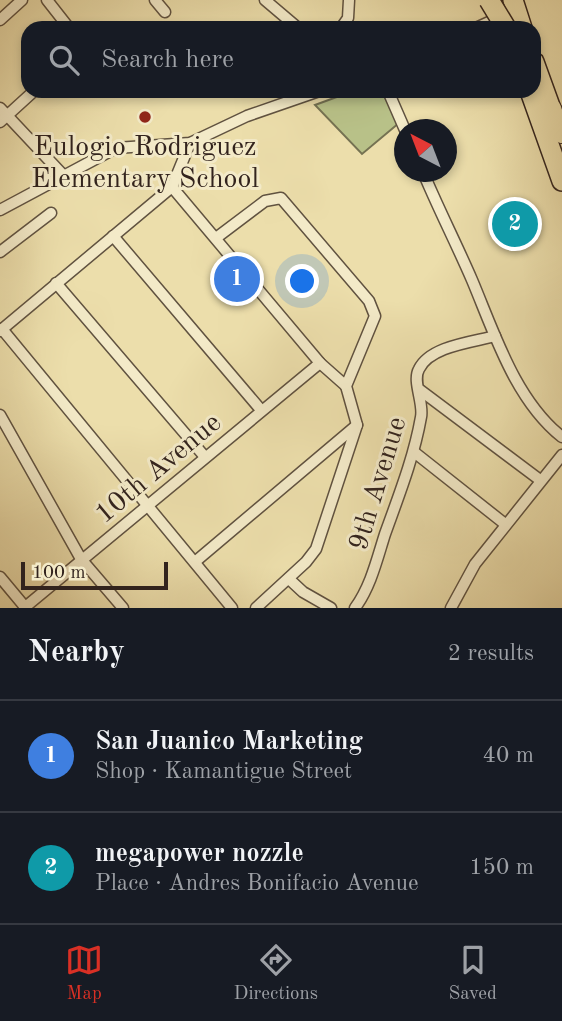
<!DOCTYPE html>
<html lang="en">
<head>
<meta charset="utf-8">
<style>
  :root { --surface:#171b24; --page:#242831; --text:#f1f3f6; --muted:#9ea1a6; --line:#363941; --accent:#d93025 }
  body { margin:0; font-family:"Old Standard TT",serif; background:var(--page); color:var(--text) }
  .compass { position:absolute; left:394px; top:119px; width:63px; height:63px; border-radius:50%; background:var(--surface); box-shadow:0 4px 10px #0003; rotate:318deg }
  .scale { position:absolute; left:21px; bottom:18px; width:147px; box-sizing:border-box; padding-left:7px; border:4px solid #32231d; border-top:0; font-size:19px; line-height:24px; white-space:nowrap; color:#32231d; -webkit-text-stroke:5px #f3eac8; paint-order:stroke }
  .you { position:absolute; left:303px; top:282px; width:24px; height:24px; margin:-18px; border:5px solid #fff; border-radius:50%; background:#1a73e8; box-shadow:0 0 0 10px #1a73e833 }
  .badge { display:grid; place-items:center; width:46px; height:46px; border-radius:50%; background:var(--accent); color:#fff; font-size:23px; font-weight:700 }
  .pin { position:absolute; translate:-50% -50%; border:4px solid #fff; box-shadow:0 2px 7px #0006 }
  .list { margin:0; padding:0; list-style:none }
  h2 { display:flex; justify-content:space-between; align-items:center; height:91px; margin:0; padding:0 28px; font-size:30px }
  h2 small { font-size:23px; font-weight:400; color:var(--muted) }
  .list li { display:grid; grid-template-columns:46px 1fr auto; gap:21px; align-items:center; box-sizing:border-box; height:112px; padding:0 28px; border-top:2px solid var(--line) }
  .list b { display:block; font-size:26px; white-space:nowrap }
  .list p { margin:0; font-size:23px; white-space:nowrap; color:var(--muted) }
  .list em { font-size:23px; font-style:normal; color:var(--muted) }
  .icon { flex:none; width:38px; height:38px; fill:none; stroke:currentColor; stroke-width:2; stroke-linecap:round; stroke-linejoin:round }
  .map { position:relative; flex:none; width:562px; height:608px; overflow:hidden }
  .search { position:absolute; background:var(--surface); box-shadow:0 4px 10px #0003; left:21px; right:21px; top:21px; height:77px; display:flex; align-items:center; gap:18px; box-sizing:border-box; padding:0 24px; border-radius:21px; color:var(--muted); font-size:26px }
  .sheet { height:315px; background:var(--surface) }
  nav { display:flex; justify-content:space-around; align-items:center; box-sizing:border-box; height:98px; border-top:2px solid var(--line); background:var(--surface); font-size:19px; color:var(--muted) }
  nav a { display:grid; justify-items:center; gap:4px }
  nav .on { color:var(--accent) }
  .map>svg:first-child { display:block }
</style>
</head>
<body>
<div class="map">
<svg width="562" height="608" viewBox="0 0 562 608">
  <rect width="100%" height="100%" fill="#ecdeab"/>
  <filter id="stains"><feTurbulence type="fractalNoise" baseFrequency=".00286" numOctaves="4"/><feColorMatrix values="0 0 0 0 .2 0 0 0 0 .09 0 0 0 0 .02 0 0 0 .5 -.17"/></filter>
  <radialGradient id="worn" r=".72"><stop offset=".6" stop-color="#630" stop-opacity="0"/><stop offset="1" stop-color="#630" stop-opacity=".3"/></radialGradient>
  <path fill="#b8c188" stroke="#757252" stroke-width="2" d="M353,91H385L399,123L362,154L315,105Z"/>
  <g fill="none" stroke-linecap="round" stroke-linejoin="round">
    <defs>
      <g id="minor">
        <path d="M47,0L69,28"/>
        <path d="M155,0L165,12"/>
        <path d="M265,0L298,28"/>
        <path d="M0,20L22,0"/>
        <path d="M341,28L348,18L349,0"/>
        <path d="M476,28L500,17"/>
        <path d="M388,91L405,130"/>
        <path d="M0,108L63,175"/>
        <path d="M0,122L34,91"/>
        <path d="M423,172C438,208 456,243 472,280C494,332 515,400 562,437"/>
        <path d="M172,187L320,363L346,386"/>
        <path d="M0,210L116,148L190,143L247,116L319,91"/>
        <path d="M113,236L261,410"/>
        <path d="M216,238L265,201L281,198L369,301L375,316L346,386L357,425L316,549L306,562L256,608"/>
        <path d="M0,252L51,213"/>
        <path d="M56,283L205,457"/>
        <path d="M2,329L232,608"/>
        <path d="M0,331L172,187L190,143"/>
        <path d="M420,390L540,480"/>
        <path d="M0,415L81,559L123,608"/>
        <path d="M414,452L505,524"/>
        <path d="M196,561L357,425"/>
        <path d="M0,577L25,607"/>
        <path d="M289,579L303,592L331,608"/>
        <path d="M24,608L320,363"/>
        <path d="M355,608C371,586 377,559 385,534C399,495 414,457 421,417C424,403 412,381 419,369C430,346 473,342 495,336"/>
        <path d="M451,608L475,564L562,455"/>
      </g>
      <path id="primary" d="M553,108L562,135"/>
      <g id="motorway">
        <path d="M513,0L522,28"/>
        <path d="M534,62L555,120"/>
        <path d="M530,91L562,181"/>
      </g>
    </defs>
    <use href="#minor" stroke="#605240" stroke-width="13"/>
    <use href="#primary" stroke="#32231d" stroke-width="18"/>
    <use href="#motorway" stroke="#32231d" stroke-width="22"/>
    <use href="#minor" stroke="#f3eac8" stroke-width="10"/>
    <use href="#primary" stroke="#ecdeab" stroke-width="16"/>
    <use href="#motorway" stroke="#ecdeab" stroke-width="19"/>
    <defs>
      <path id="motorway-bridge" d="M489,0L506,28"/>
    </defs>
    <use href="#motorway-bridge" stroke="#32231d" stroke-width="22" stroke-linecap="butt"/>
    <use href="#motorway-bridge" stroke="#ecdeab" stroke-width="19"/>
  </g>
  <circle fill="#8f2418" stroke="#f3eac8" stroke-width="2.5" cx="145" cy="117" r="7"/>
  <g text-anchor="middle" stroke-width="6" stroke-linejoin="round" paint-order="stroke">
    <g font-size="28" fill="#32231d" stroke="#f3eac8">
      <text x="145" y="155">Eulogio Rodriguez<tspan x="145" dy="32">Elementary School</tspan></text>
    </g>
    <g font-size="28" fill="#32231d" stroke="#f3eac8">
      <text transform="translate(157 467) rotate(-40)" y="10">10th Avenue</text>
      <text transform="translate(376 483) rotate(-73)" y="10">9th Avenue</text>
    </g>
  </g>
  <rect width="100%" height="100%" filter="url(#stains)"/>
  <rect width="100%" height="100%" fill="url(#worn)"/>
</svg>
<svg class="compass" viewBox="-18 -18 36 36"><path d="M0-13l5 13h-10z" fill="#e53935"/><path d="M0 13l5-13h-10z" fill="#9ea1a6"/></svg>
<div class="scale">100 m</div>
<div class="you"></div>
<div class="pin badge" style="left:237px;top:279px;background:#3f7fe0">1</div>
<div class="pin badge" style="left:515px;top:224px;background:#0f9aa8">2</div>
<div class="search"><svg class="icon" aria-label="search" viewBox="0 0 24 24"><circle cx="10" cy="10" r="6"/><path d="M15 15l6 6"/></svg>Search here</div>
</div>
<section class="sheet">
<h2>Nearby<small>2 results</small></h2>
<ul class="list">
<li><span class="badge" style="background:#3f7fe0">1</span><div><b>San Juanico Marketing</b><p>Shop · Kamantigue Street</p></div><em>40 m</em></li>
<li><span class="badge" style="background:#0f9aa8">2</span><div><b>megapower nozzle</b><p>Place · Andres Bonifacio Avenue</p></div><em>150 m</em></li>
</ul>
</section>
<nav>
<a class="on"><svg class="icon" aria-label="map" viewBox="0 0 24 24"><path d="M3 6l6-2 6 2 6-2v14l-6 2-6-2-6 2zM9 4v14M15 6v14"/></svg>Map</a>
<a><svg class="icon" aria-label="directions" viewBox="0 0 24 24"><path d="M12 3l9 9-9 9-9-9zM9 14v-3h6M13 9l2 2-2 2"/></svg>Directions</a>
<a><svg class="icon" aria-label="saved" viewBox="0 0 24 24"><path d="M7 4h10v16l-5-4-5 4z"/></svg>Saved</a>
</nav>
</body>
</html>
